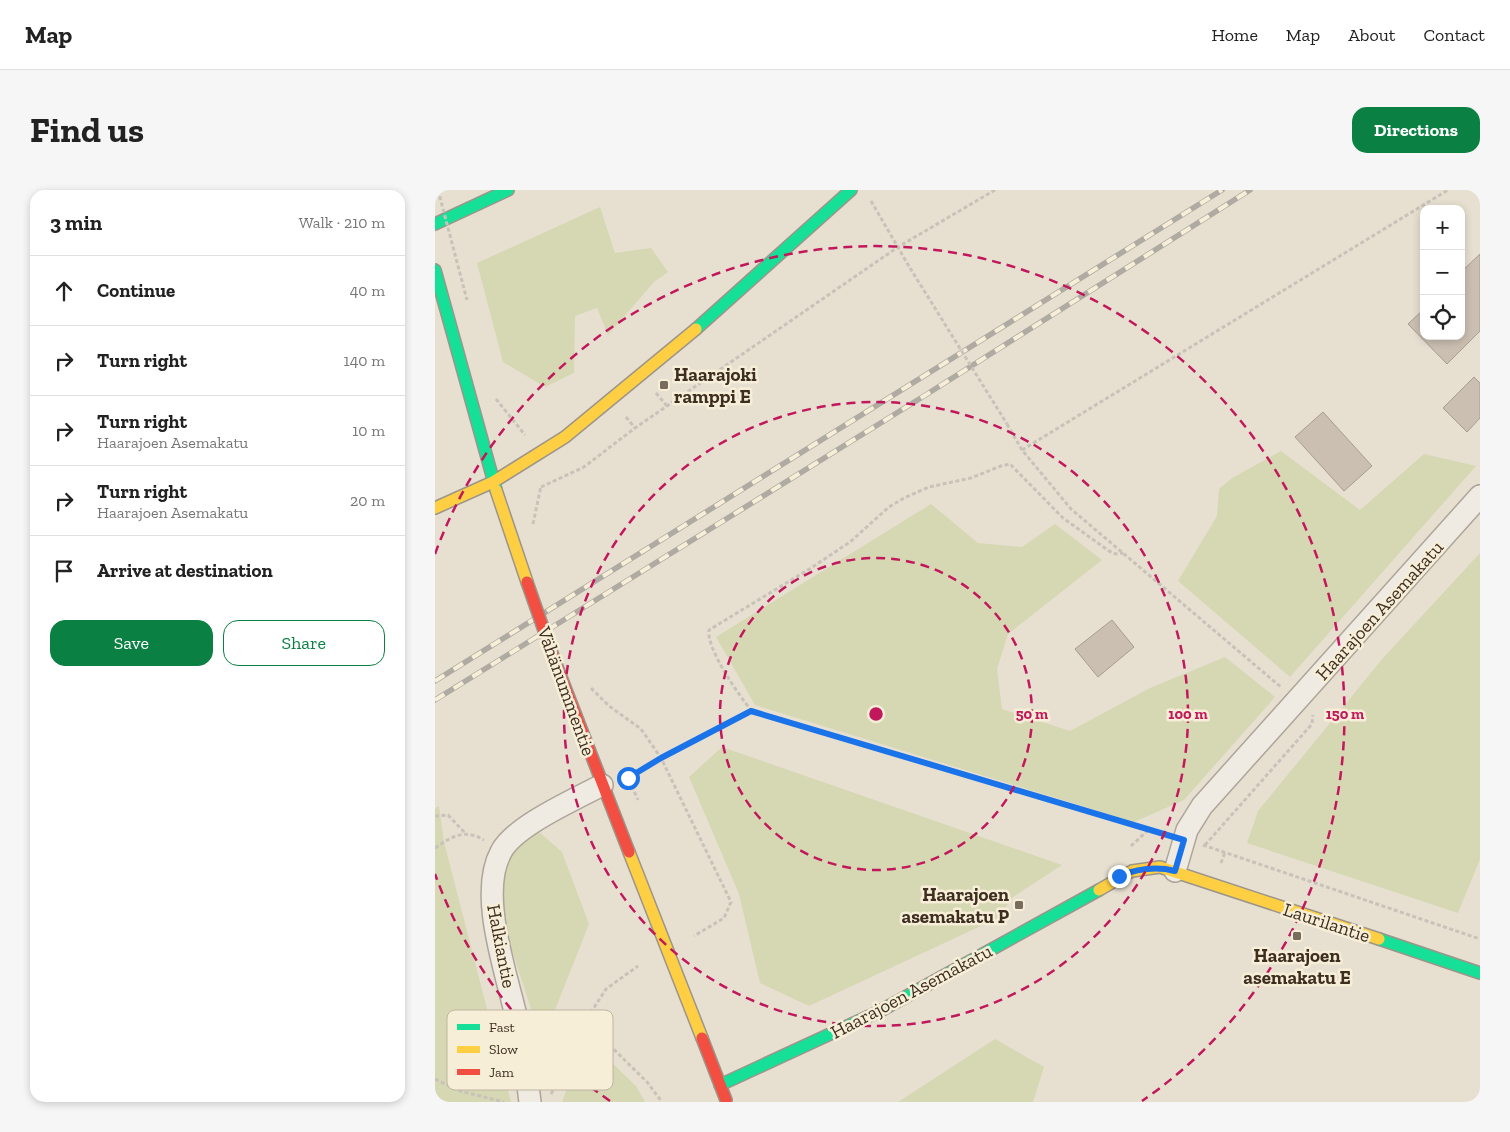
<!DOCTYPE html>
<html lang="en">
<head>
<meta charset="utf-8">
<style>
  :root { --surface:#fff; --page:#f6f6f6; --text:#222; --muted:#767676; --line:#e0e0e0; --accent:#0b8043 }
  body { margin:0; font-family:"Zilla Slab",serif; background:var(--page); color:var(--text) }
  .controls { position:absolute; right:15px; top:15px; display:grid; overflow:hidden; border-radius:10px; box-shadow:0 2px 8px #0003 }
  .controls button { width:45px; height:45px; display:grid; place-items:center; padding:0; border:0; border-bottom:1px solid var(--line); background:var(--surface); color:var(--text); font:25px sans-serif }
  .stop { position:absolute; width:15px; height:15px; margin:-11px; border:4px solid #1a73e8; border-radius:50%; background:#fff }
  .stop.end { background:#1a73e8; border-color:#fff; box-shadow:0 1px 5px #0008 }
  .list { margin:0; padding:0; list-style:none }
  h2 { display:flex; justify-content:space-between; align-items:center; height:65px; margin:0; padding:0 20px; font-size:21px }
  h2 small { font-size:16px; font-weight:400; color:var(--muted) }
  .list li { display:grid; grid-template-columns:32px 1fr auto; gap:15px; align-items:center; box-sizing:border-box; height:70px; padding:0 20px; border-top:1px solid var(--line) }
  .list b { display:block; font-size:19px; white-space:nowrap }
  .list p { margin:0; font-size:16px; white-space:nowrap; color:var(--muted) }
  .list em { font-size:16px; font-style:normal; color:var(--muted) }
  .actions { display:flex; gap:10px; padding:15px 20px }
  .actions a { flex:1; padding:11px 0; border:1px solid var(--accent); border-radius:15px; text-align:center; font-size:18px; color:var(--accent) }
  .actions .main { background:var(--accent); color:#fff }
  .icon { flex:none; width:28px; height:28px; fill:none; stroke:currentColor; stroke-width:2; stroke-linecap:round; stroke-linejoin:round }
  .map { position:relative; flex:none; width:1045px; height:912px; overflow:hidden; border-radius:15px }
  header { display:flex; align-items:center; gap:30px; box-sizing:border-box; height:70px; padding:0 25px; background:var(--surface); border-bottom:1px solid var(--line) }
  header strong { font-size:24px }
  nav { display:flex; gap:28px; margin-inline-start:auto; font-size:18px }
  .intro { display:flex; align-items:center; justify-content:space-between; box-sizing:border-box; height:120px; padding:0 30px }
  h1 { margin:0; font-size:35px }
  .button { padding:12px 22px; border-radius:15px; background:var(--accent); color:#fff; font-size:18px; font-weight:700 }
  main { display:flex; gap:30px; padding:0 30px }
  aside { flex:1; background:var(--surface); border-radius:15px; box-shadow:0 2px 8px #0003 }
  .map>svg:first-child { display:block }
</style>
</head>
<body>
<header>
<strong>Map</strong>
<nav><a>Home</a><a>Map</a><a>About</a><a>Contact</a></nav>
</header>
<div class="intro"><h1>Find us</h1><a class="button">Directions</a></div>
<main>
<aside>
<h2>3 min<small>Walk · 210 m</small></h2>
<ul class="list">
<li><svg class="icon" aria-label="ahead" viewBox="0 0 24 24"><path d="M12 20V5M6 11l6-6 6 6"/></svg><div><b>Continue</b></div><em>40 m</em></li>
<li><svg class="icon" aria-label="right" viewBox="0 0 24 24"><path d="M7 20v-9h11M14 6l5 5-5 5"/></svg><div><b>Turn right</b></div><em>140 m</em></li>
<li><svg class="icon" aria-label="right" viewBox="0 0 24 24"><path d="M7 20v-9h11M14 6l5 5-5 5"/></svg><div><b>Turn right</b><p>Haarajoen Asemakatu</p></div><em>10 m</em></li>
<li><svg class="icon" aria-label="right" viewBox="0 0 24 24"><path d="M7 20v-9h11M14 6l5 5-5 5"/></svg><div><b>Turn right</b><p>Haarajoen Asemakatu</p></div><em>20 m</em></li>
<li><svg class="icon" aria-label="arrive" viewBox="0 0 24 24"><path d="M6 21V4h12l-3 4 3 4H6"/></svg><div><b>Arrive at destination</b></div></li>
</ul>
<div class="actions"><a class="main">Save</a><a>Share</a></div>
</aside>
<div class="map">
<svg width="1045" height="912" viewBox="0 0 1045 912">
  <rect width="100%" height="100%" fill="#e7e0d1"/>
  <g fill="#d6d7b3">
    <path d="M165,17L180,63L216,58L233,82L219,92L173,145L162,118L140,126L139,183L110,197L68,172L42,73Z"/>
    <path d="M846,261L925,320L989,264L1041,276L855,487L743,391L782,326L784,299L797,288Z"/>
    <path d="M496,314L543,353L587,357L620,334L667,370L573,444L562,479L567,519L635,541L715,498L790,467L840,507L749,610L699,632L320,515L281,447Z"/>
    <path d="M1045,363V669L1023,723L812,653L823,621L948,468Z"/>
    <path d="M287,557L627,675L578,707L563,728L374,816L325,793L304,704L254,587Z"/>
    <path d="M4,616L9,652L76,912H0V618Z"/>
    <path d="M103,641L127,662L154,734L107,853L61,711L75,664Z"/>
    <path d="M150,847L201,896L210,912H127Z"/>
    <path d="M560,849L609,877L598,912H463Z"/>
  </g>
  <g fill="#cbbfb2" stroke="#a89c90">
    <path d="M1045,64V141L1012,174L973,134L989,119V146H1026V82Z"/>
    <path d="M1039,187L1045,193V228L1032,242L1008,218Z"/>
    <path d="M888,222L937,276L909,301L860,247Z"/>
    <path d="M677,430L699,457L663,487L640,459Z"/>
  </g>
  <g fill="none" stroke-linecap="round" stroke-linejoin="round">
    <defs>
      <g id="street">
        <path d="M740,681L752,640L767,616L1045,306"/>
        <path d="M95,912C92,889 90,866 85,844C76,794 41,708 66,662C79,636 141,609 167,595"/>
      </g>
      <g id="fast">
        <path d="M0,34L73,0"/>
        <path d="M0,80L61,300"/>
        <path d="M261,139L416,0"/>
        <path d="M944,749L1045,783"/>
        <path d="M285,895L445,821L664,700"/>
      </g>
      <g id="slow">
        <path d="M61,300L92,392"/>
        <path d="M0,318L58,292L130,247L261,139"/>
        <path d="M194,662L267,848"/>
        <path d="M664,700L697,681L725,677L944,749"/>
      </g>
      <g id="jam">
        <path d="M119,469L194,662"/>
        <path d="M267,848L291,910"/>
      </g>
    </defs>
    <use href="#street" stroke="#ada599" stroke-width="24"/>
    <use href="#fast" stroke="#9c958a" stroke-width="14"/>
    <use href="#slow" stroke="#9c958a" stroke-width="14"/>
    <use href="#jam" stroke="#9c958a" stroke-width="14"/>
    <g stroke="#c8c2b9" stroke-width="3" stroke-dasharray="4 2.5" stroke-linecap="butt">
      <path d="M436,11L475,78"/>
      <path d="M221,203L232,216"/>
      <path d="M61,209L90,245"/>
      <path d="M191,227L200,238"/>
      <path d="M572,234L587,260L636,319L847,498"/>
      <path d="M587,260L1013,0"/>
      <path d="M106,297L149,277L200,238L463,57L560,0"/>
      <path d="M98,334L106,296"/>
      <path d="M156,498L174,516L206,539L226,568L296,712L289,728L259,746"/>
      <path d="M317,521C304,506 271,458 274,440L376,378L415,352L454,317L469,308L494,297L536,288L566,276L575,274L628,328L674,361L681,364L688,363"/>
      <path d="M190,589L317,521L729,644"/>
      <path d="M194,590L203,610"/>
      <path d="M0,626L13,625L31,644"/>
      <path d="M768,655L1045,749"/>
      <path d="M770,655L877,534L878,525"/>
      <path d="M696,656L713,640"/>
      <path d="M0,658C16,647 29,638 49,650"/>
      <path d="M786,673L790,662"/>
      <path d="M151,832L212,892L227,912"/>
      <path d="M0,889L25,901L69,912"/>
      <path d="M116,904L128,882L135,855L171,799L203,776"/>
    </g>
    <use href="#street" stroke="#efebe3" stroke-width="21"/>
    <use href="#fast" stroke="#16e098" stroke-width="11"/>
    <use href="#slow" stroke="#ffcf43" stroke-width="11"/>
    <use href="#jam" stroke="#f24e42" stroke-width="11"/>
    <defs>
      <g id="rail">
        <path d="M0,491L787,0"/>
        <path d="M0,510L489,206L815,0"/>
      </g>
    </defs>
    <use href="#rail" stroke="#afaaa2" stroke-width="5.5"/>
    <use href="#rail" stroke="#f7eed8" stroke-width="4" stroke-dasharray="11" stroke-linecap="butt"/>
    <defs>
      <path id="jam-bridge" d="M92,392L119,469"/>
    </defs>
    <use href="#jam-bridge" stroke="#9c958a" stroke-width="14" stroke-linecap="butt"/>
    <g stroke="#c8c2b9" stroke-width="3" stroke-dasharray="4 2.5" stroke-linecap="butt">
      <path d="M3,0L32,110"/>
      <path d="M475,78L572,234"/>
    </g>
    <use href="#jam-bridge" stroke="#f24e42" stroke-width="11"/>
  </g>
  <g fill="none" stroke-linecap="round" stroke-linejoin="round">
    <path stroke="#1a73e8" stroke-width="6" d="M193,588L226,568L316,521L749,650L740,681C720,676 702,679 684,686"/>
  </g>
  <g fill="none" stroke="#c2185b" stroke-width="2.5" stroke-dasharray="9 6">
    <circle cx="441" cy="524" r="156"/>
    <circle cx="441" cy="524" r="312"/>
    <path d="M175 911A469 469 0 0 1 0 684M0 364A469 469 0 1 1 707 911"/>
  </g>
  <g fill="#786c5e" stroke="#f7eed8" stroke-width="2">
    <rect x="224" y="190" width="10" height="10" rx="2.5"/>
    <rect x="579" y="710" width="10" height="10" rx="2.5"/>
    <rect x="857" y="741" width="10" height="10" rx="2.5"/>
  </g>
  <g text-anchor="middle" stroke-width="5" stroke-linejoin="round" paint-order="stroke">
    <g font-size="19" font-weight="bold" fill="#3d2e20" stroke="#f7eed8" text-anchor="start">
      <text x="239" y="191">Haarajoki<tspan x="239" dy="22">ramppi E</tspan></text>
      <text x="574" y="711" text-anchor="end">Haarajoen<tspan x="574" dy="22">asemakatu P</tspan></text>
      <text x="862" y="772" text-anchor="middle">Haarajoen<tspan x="862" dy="22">asemakatu E</tspan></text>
    </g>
    <g font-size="19" fill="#3d2e20" stroke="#f7eed8">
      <text transform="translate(944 420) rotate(-48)" y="7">Haarajoen Asemakatu</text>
      <text transform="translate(132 501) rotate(70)" y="7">Vähänummentie</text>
      <text transform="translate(892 732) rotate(18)" y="7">Laurilantie</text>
      <text transform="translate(67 756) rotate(79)" y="7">Halkiantie</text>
      <text transform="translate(476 801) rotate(-28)" y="7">Haarajoen Asemakatu</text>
    </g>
  </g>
  <rect x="12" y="820" width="166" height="80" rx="8" fill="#f7eed8" stroke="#bfb4a1" stroke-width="1"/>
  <rect x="22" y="834" width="23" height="6" fill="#16e098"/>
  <rect x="22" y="856" width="23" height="7" fill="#ffcf43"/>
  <rect x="22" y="879" width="23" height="6" fill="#f24e42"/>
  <g font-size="14" fill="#3d2e20">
    <text x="54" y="842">Fast</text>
    <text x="54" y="864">Slow</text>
    <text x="54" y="887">Jam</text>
  </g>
  <circle cx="441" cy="524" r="8" fill="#c2185b" stroke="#f7eed8" stroke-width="2.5"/>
  <g font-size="15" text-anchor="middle" font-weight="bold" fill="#c2185b" stroke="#f7eed8" stroke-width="5" stroke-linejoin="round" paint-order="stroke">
    <text x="597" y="529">50 m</text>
    <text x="753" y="529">100 m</text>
    <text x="910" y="529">150 m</text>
  </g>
</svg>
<div class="controls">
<button>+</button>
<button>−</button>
<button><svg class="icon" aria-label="locate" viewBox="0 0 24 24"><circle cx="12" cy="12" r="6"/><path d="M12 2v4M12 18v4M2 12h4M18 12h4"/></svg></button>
</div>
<div class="stop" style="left:193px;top:588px"></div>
<div class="stop end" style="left:684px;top:686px"></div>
</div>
</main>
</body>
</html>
